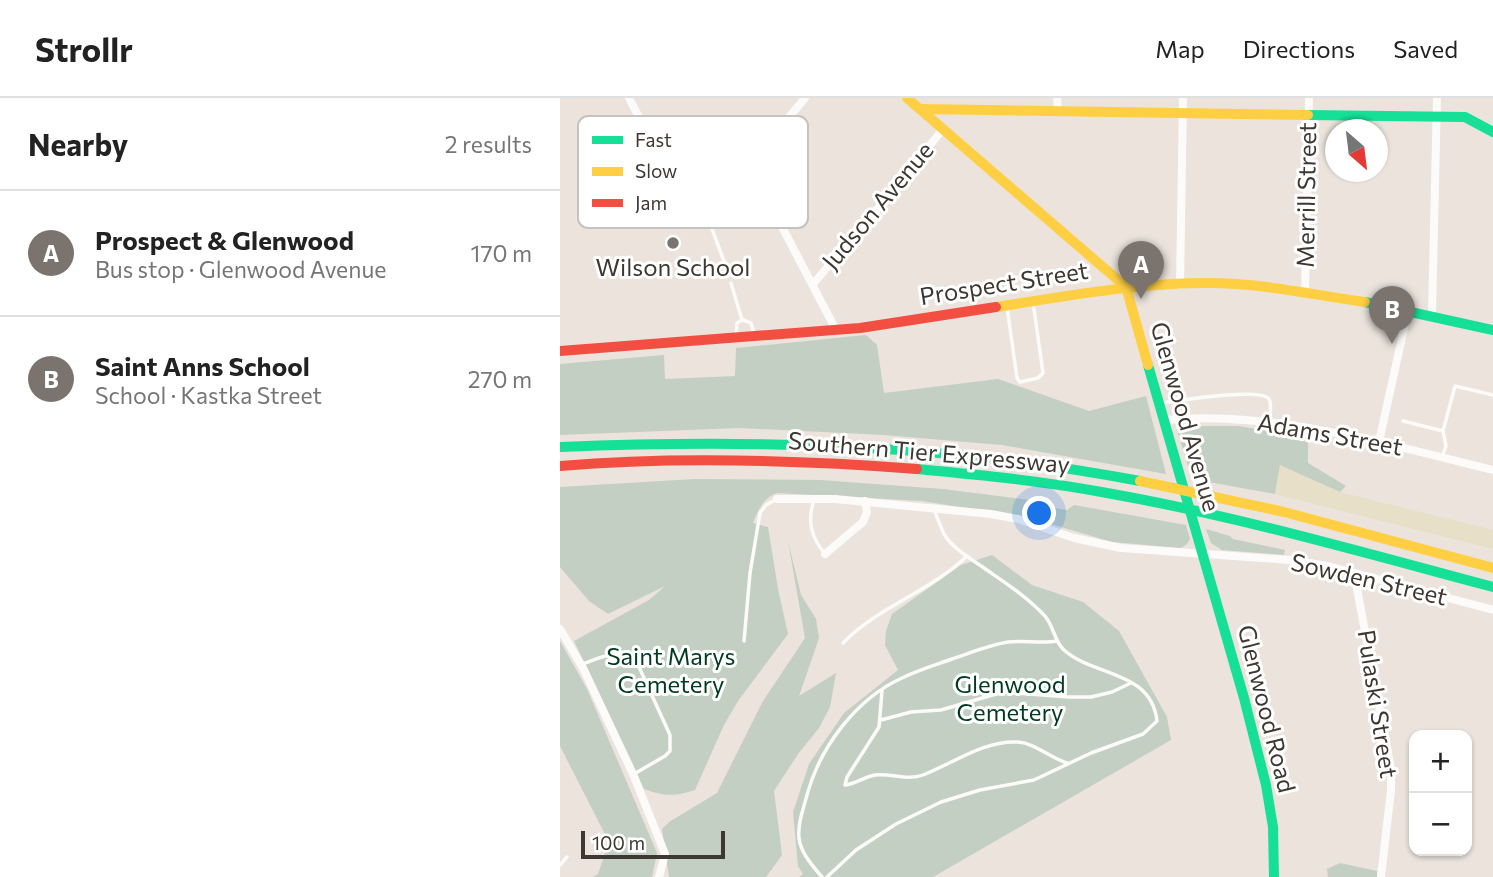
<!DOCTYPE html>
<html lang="en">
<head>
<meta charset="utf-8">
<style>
  :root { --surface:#fff; --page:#f6f6f6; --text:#222; --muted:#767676; --line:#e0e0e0; --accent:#7b746e }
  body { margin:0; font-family:Commissioner,sans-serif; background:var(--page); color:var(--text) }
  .controls { position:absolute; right:21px; bottom:21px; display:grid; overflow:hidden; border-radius:14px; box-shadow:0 2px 5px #0004 }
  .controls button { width:63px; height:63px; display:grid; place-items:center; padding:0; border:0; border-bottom:2px solid var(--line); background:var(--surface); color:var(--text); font:35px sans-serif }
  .compass { position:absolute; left:765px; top:21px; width:63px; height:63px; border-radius:50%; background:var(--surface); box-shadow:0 2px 5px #0004; rotate:152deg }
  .scale { position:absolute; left:21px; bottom:18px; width:144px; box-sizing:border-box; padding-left:7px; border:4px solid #3e3833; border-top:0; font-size:19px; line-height:24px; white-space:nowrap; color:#3e3833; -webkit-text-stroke:5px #fff; paint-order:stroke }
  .you { position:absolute; left:480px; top:416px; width:24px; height:24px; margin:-18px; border:5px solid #fff; border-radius:50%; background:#1a73e8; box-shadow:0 0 0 10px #1a73e833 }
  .badge { display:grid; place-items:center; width:46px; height:46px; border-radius:50%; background:var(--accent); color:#fff; font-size:23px; font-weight:700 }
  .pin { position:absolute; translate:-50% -58px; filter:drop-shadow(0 2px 4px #0008) }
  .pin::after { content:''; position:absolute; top:37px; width:24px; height:21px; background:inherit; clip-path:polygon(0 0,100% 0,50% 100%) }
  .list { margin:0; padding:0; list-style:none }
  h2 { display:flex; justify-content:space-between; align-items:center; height:91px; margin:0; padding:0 28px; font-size:30px }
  h2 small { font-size:23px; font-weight:400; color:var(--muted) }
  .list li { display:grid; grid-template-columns:46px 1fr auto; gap:21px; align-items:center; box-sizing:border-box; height:126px; padding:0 28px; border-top:2px solid var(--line) }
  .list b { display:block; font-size:26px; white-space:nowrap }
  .list p { margin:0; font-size:23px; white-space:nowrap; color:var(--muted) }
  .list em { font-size:23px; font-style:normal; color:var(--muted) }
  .map { position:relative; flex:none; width:933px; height:779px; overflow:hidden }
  header { display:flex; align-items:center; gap:42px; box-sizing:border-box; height:98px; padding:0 35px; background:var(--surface); border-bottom:2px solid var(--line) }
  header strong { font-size:33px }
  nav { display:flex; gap:38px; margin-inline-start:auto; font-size:24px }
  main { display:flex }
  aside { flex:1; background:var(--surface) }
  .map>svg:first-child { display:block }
</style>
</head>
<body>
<header>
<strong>Strollr</strong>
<nav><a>Map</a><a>Directions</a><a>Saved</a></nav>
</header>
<main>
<aside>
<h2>Nearby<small>2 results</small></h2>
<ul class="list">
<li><span class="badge">A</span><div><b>Prospect &amp; Glenwood</b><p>Bus stop · Glenwood Avenue</p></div><em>170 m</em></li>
<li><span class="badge">B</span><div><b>Saint Anns School</b><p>School · Kastka Street</p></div><em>270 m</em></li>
</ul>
</aside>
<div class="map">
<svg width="933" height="779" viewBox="0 0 933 779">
  <rect width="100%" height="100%" fill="#ebe3dc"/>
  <g fill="#c2cfc2">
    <path d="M306,237L317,247L324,295L438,281L529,313L586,298L606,376L442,347L324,337L179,330L0,337V266L104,257L105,281L175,278L176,250Z"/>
    <path d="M624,328H677L748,338V365L786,388L780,394L720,368L715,396L632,381L617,332Z"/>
    <path d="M135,381L260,382L383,391L487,404L495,410L507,412L514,407L626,427L630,441L627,446L621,450L552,444L470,420L362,403L217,395C203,400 198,412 193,425L208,429L218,491L228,536L178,603L164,627L135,692C115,699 103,698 84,691L14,543L89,502L105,488L48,516L29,503L0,469V389Z"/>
    <path d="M646,431L670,438L673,441L725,452L724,457L662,452L651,445Z"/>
    <path d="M228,443L241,497L256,521L259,540L239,598L276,575L270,609L259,630L238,656L214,693L222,757L206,779H109L102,731L109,724L157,695L203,603L245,540Z"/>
    <path d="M432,457L472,487L523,504L559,533L607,619L611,642L373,779H239L243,776L238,768L233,714L249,666L284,615L338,572L325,547L326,533L332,516L401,467Z"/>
    <path d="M0,543L27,591L97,755L92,779H33L38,776L49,744L0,648Z"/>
    <path d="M780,765L817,773V779H768L767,771Z"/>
  </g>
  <path fill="#e8dfc8" d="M720,367L780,394L933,432V451L715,396Z"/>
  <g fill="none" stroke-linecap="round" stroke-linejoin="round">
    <g stroke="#fcfbfa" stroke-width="3.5">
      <path d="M139,96L168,174"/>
      <path d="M171,185L182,222L177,225L176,238"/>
      <path d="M447,209L457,280L460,284L478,280L483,275L473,204"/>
      <path d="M183,222L191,225L194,236"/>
      <path d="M601,305C618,303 700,289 709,301C712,306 710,316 710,323"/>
      <path d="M843,323L883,333"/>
      <path d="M882,359L886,348L883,333L895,288L933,297"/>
      <path d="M254,402C247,423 251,439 265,456"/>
      <path d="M184,543L190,475L200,415L206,407L215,402"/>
      <path d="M283,545C318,509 371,493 407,458"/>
      <path d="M22,566C45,558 60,548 79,569L110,637V653L105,658L74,676"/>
      <path d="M322,593L319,629L287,679L285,687C295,686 304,679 315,677C331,675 348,683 363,677C394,665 424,642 458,644C475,645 490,660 507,665"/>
      <path d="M321,622L351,614L381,612L443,594L509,599H531L552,594L571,585"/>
      <path d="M0,767L7,759"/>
      <path d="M262,779C233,746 235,738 247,697C260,649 296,601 342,580C358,572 375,567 392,561C410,555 429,547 448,544C464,542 481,546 497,543"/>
      <path d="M267,779L296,752L336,726L381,704L420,692L474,682L531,655L583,636L597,623C591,572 534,579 504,552C493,542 494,526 483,516C466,498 444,484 424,470C410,460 393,451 384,436C380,428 377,419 374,411"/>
    </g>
    <g stroke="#fcfbfa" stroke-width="8">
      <path d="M69,0L92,44L132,91L138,94C184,74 214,38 245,0"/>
      <path d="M497,0L498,13"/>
      <path d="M188,64L276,232"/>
      <path d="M253,186L337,88L383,31"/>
      <path d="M620,187L623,0"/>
      <path d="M745,195L749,0"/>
      <path d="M872,217L877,0"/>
      <path d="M605,322C709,312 832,347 933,372"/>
      <path d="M819,344L848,212"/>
      <path d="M217,401H275L431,416L458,421L514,440L561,450L730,462L768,468L933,512"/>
      <path d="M265,456L303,424L307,414L305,403"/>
      <path d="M794,475L831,671V692L821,779"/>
      <path d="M0,531L23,570L73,676L105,756L99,779"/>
    </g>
    <g stroke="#16e098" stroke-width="10">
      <path d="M748,17L905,19L933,34"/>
      <path d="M805,204L933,232"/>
      <path d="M588,267L684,600L706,687L713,729L714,779"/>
      <path d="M0,349C194,341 388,346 580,383"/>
      <path d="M357,371C421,377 484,383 547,395C677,418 805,455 933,489"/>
    </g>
    <g stroke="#ffcf43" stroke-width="10">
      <path d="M347,0L566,189L588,267"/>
      <path d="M360,11L748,17"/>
      <path d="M436,209C508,198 581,184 655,185C705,186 755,197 805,204"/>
      <path d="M580,383L724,414L933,470"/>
    </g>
    <g stroke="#f24e42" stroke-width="10">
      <path d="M0,253L300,230L436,209"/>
      <path d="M0,368C119,358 238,362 357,371"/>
    </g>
  </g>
  <circle fill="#7b746e" stroke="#fff" stroke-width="2.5" cx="113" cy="145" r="7"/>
  <g text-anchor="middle" stroke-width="6" stroke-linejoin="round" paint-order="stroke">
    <g font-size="24" fill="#3e3833" stroke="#fff">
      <text transform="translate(747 97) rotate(-89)" y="8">Merrill Street</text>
      <text transform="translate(318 108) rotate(-50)" y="8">Judson Avenue</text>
      <text transform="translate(444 186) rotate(-9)" y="8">Prospect Street</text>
      <text transform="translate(625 319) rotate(74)" y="8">Glenwood Avenue</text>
      <text transform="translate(770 337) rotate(10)" y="8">Adams Street</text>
      <text transform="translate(369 355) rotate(5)" y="8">Southern Tier Expressway</text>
      <text transform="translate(809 482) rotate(13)" y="8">Sowden Street</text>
      <text transform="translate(817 606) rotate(81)" y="8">Pulaski Street</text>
      <text transform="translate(706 611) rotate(76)" y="8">Glenwood Road</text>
    </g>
    <g font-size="24" fill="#3e3833" stroke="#fff">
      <text x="113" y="178">Wilson School</text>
    </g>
    <g font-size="24" fill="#013b23" stroke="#fff">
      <text x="111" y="567">Saint Marys<tspan x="111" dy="28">Cemetery</tspan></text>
      <text x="450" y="595">Glenwood<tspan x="450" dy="28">Cemetery</tspan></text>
    </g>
  </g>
  <rect x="18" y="18" width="230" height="112" rx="10" fill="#fff" stroke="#c5c3c2" stroke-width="2"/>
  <rect x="32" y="38" width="31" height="8" fill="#16e098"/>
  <rect x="32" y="69" width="31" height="9" fill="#ffcf43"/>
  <rect x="32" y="101" width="31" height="8" fill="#f24e42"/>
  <g font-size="19" fill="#3e3833">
    <text x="75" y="49">Fast</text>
    <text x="75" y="80">Slow</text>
    <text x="75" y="112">Jam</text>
  </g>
</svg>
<div class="controls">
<button>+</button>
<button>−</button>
</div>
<svg class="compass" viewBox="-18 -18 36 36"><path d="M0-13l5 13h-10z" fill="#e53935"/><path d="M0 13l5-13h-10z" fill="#767676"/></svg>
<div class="scale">100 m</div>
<div class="you"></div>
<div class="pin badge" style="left:581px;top:201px">A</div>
<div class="pin badge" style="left:832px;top:246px">B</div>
</div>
</main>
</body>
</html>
